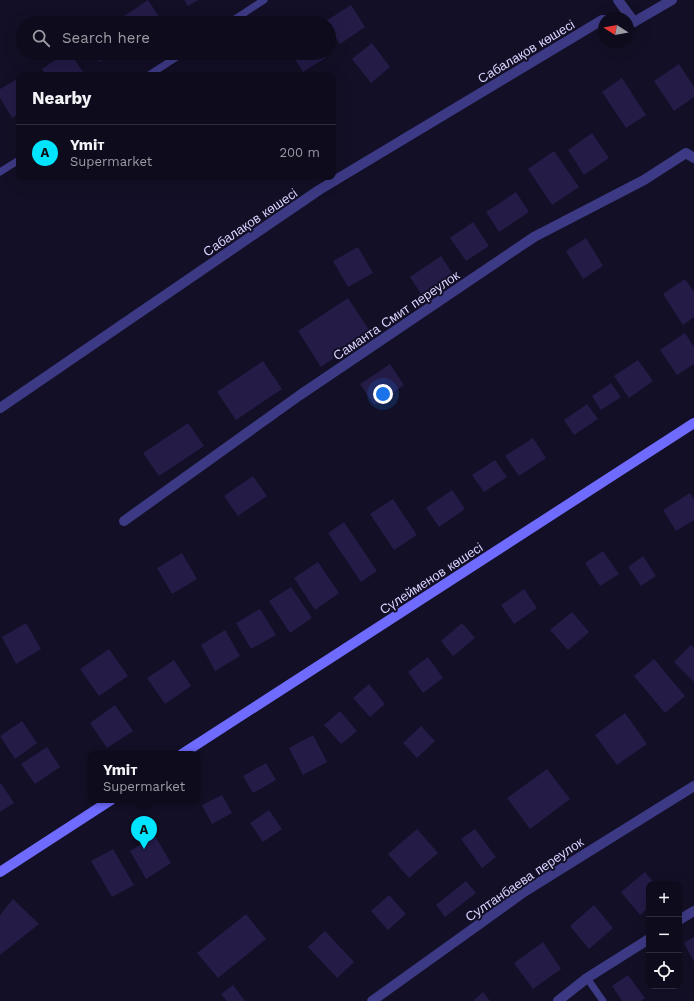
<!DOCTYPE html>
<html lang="en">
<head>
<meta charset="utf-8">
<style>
  :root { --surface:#0e0b1c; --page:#171425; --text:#f1f3f6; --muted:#9b9ba3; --line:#2e2b3b; --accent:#00e5ff }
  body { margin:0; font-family:"Work Sans",sans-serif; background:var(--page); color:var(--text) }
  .controls { position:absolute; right:12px; bottom:12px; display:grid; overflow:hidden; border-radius:8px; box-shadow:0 4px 16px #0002 }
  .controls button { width:36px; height:36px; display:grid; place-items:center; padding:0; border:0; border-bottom:1px solid var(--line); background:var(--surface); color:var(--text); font:20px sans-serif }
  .compass { position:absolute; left:598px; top:12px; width:36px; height:36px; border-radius:50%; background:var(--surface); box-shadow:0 4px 16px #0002; rotate:281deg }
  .you { position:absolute; left:383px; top:394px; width:14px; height:14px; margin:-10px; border:3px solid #fff; border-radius:50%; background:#1a73e8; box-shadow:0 0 0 6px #1a73e833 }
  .badge { display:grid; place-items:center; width:26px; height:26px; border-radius:50%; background:var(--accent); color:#111; font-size:13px; font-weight:700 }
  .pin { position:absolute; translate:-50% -33px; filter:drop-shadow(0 1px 2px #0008) }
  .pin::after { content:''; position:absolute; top:21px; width:14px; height:12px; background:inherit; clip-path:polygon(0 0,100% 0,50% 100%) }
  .popup { position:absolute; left:88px; top:751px; width:112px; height:52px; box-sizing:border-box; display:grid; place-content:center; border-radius:8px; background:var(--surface); filter:drop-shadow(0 1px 3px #0005); font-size:13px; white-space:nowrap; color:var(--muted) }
  .popup b { font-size:15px; color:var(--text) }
  .popup::after { content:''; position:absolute; left:50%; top:100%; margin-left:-8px; border:8px solid transparent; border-top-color:var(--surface) }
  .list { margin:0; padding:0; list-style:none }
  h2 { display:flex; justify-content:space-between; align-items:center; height:52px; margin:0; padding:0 16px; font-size:17px }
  h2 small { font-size:13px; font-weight:400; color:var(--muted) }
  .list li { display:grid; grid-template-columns:26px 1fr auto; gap:12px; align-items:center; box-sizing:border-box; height:56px; padding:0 16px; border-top:1px solid var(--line) }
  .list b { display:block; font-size:15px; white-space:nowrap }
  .list p { margin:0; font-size:13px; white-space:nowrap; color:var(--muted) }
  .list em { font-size:13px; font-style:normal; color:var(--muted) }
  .icon { flex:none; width:22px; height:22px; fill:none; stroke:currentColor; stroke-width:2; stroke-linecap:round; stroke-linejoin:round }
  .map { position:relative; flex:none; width:694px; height:1001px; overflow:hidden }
  .search { position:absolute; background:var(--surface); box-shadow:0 4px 16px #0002; left:16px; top:16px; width:320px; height:44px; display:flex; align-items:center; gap:10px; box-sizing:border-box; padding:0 14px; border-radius:22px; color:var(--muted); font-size:15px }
  .panel { position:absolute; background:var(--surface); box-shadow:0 4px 16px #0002; left:16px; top:72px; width:320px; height:108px; border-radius:8px }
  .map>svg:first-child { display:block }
</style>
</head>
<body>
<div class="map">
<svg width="694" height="1001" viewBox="0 0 694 1001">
  <rect width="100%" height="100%" fill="#130f26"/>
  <g fill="#241b47">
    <path d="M148,0L163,23H125L121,18Z"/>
    <path d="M184,0H198L188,6Z"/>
    <path d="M351,5L365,27L340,44L329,26V23L326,21Z"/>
    <path d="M372,43L390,67L371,83L352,59Z"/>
    <path d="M66,53H70L85,75H46L42,69Z"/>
    <path d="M94,53H114L100,62Z"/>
    <path d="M291,53H321L325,58L303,72Z"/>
    <path d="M679,64L694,87V97L674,111L654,81Z"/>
    <path d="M19,78V114L12,118L0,98V89Z"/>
    <path d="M622,78L646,115L626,128L602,92Z"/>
    <path d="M592,133L609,158L584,175L568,150Z"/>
    <path d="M554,151L579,187L552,205L528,169Z"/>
    <path d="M516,192L529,212L499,232L486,212Z"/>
    <path d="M473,222L489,246L466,261L450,238Z"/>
    <path d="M586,238L603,266L583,279L566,251Z"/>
    <path d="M358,247L373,273L348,287L333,261Z"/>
    <path d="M441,256L454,276L423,297L410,277Z"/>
    <path d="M685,279L694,292V317L683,325L663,294Z"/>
    <path d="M348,298L371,333L321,367L298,331Z"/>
    <path d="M685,333L694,347V364L677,375L660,350Z"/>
    <path d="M638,360L653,381L629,398L614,376Z"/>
    <path d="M263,361L282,389L236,420L217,392Z"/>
    <path d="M390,364L404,385L374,405L360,384Z"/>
    <path d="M611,383L621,397L601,410L592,396Z"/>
    <path d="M587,404L598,419L574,435L564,420Z"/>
    <path d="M188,423L204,446L159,476L143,453Z"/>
    <path d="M533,438L546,458L519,476L505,456Z"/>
    <path d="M495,460L507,477L484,492L472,475Z"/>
    <path d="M253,476L267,496L238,516L224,496Z"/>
    <path d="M452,490L465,509L439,527L426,508Z"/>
    <path d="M690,493L694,500V520L676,531L663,510Z"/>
    <path d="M393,499L417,535L394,550L370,514Z"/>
    <path d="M344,522L377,571L361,582L328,533Z"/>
    <path d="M603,551L619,574L600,586L585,563Z"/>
    <path d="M182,553L197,579L172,594L157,568Z"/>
    <path d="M643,556L656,576L641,586L628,567Z"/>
    <path d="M318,562L339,593L315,610L294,578Z"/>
    <path d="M291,587L312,618L290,633L269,601Z"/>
    <path d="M524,589L537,608L514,624L501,605Z"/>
    <path d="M260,609L276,635L251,649L236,623Z"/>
    <path d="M572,612L589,632L568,650L550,630Z"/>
    <path d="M26,623L41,649L16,664L2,637Z"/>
    <path d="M462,623L475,638L453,656L441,641Z"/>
    <path d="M225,630L240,656L215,671L201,645Z"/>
    <path d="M691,645L694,648V682L674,662Z"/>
    <path d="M109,649L128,676L99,696L80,669Z"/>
    <path d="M428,657L443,678L423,693L408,672Z"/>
    <path d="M654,659L685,696L665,713L634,676Z"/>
    <path d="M174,660L191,686L165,704L147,678Z"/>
    <path d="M369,684L385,704L370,717L353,698Z"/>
    <path d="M115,705L133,731L107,748L90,723Z"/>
    <path d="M340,711L357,731L341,744L324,725Z"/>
    <path d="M625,713L647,744L617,765L595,735Z"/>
    <path d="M22,721L37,743L15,759L0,736Z"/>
    <path d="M421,726L435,741L417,758L403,743Z"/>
    <path d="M313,735L327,762L303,775L289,748Z"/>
    <path d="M47,747L60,767L35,784L21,764Z"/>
    <path d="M266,763L276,780L253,793L243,776Z"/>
    <path d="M547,769L570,799L530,829L507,798Z"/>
    <path d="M1,783L14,803L0,812V784Z"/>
    <path d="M222,795L232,813L212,824L202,805Z"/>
    <path d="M269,810L282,829L263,842L250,823Z"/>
    <path d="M417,829L438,853L409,878L388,854Z"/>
    <path d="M475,829L496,857L482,868L461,839Z"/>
    <path d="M155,836L171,863L146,879L130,851Z"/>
    <path d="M113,849L134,885L112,897L91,861Z"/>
    <path d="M645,872L655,884H649V907L640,915L621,892Z"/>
    <path d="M466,881L476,893L445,917L436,905Z"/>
    <path d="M389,895L406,914L388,930L371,911Z"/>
    <path d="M13,899L39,924L0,955V915Z"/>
    <path d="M594,905L613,928L589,949L570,926Z"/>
    <path d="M246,914L266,939L218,978L197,953Z"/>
    <path d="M325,931L354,962L337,978L308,947Z"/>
    <path d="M694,937V962L684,943Z"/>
    <path d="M543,942L561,969L533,989L514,963Z"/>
    <path d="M628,975L645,998L641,1001H622L612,986Z"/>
    <path d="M233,985L245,1001H227L221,994Z"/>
    <path d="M483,992L490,1001H473Z"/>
  </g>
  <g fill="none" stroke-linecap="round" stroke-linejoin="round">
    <g stroke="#3d3a85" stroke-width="7">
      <path d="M229,23L264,0"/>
      <path d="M149,75L183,53"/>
      <path d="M0,172L19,160"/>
      <path d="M587,978L603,1001"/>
    </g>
    <g stroke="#3d3a85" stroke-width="10">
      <path d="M618,0L634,22"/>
      <path d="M628,22H634L672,0"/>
      <path d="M0,408L319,190L602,20H604"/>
      <path d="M124,521L300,395L534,237L644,180L686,153L694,158"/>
      <path d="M679,920L694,911"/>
      <path d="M372,1001L524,892L694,786"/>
      <path d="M558,1001L587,978L649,939"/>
    </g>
    <g stroke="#6f6bff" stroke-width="10">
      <path d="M182,754L694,423"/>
      <path d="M0,872L111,800"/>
    </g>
  </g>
  <g text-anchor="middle" stroke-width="4" stroke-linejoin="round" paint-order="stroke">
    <g font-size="13" fill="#d9d4ff" stroke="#130f26">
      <text transform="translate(526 51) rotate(-31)" y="5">Сабалақов көшесі</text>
      <text transform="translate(250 222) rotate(-34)" y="5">Сабалақов көшесі</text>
      <text transform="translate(396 315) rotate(-34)" y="5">Саманта Смит переулок</text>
      <text transform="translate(431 578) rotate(-33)" y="5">Сүлейменов көшесі</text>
      <text transform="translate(524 879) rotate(-34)" y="5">Султанбаева переулок</text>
    </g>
  </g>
</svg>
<div class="controls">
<button>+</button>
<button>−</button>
<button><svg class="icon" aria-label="locate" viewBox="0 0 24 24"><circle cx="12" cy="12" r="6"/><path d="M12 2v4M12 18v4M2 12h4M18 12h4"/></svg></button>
</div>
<svg class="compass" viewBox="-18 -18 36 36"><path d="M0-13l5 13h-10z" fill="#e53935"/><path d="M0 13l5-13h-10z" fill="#9b9ba3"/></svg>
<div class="you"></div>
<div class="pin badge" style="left:144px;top:849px">A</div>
<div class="popup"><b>Ymiт</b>Supermarket</div>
<div class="search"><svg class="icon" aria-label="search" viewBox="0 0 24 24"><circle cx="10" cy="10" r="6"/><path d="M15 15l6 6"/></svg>Search here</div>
<section class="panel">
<h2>Nearby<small></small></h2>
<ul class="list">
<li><span class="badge">A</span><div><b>Ymiт</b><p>Supermarket</p></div><em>200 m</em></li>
</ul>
</section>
</div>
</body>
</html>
